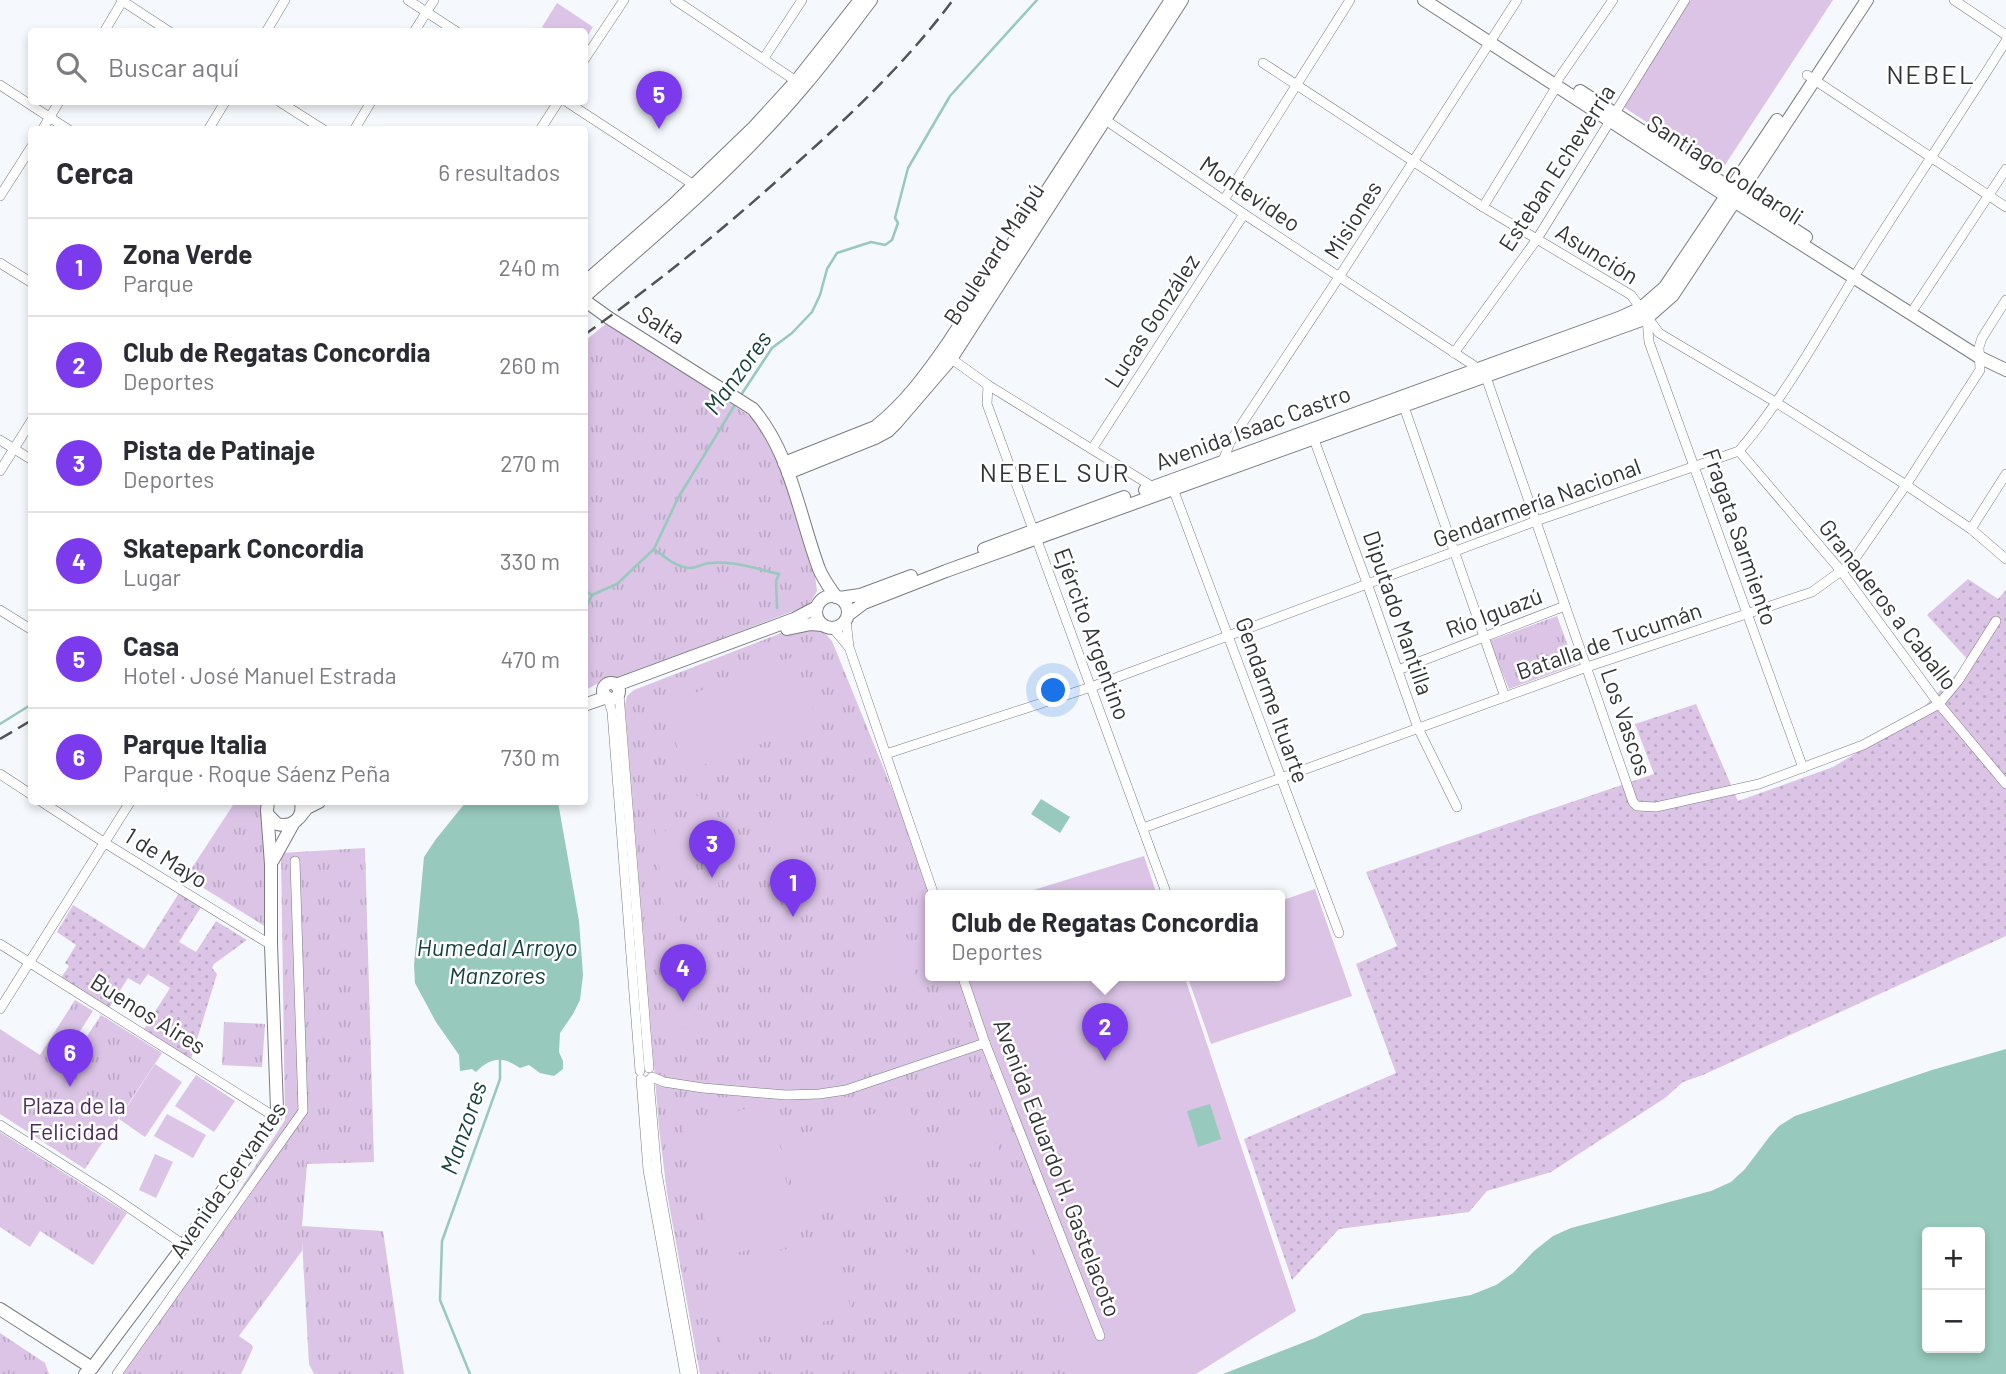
<!DOCTYPE html>
<html lang="es">
<head>
<meta charset="utf-8">
<style>
  :root { --surface:#fff; --page:#f2f2f3; --text:#2b2b33; --muted:#7c7c81; --line:#e1e1e2; --accent:#7c3aed }
  body { margin:0; font-family:Barlow,sans-serif; background:var(--page); color:var(--text) }
  .controls { position:absolute; right:21px; bottom:21px; display:grid; overflow:hidden; border-radius:7px; box-shadow:0 4px 10px #0003 }
  .controls button { width:63px; height:63px; display:grid; place-items:center; padding:0; border:0; border-bottom:2px solid var(--line); background:var(--surface); color:var(--text); font:35px sans-serif }
  .you { position:absolute; left:1054px; top:691px; width:24px; height:24px; margin:-18px; border:5px solid #fff; border-radius:50%; background:#1a73e8; box-shadow:0 0 0 10px #1a73e833 }
  .badge { display:grid; place-items:center; width:46px; height:46px; border-radius:50%; background:var(--accent); color:#fff; font-size:23px; font-weight:700 }
  .pin { position:absolute; translate:-50% -58px; filter:drop-shadow(0 2px 4px #0008) }
  .pin::after { content:''; position:absolute; top:37px; width:24px; height:21px; background:inherit; clip-path:polygon(0 0,100% 0,50% 100%) }
  .popup { position:absolute; left:925px; top:890px; width:360px; height:91px; box-sizing:border-box; display:grid; place-content:center; border-radius:7px; background:var(--surface); filter:drop-shadow(0 2px 5px #0005); font-size:23px; white-space:nowrap; color:var(--muted) }
  .popup b { font-size:26px; color:var(--text) }
  .popup::after { content:''; position:absolute; left:50%; top:100%; margin-left:-14px; border:14px solid transparent; border-top-color:var(--surface) }
  .list { margin:0; padding:0; list-style:none }
  h2 { display:flex; justify-content:space-between; align-items:center; height:91px; margin:0; padding:0 28px; font-size:30px }
  h2 small { font-size:23px; font-weight:400; color:var(--muted) }
  .list li { display:grid; grid-template-columns:46px 1fr auto; gap:21px; align-items:center; box-sizing:border-box; height:98px; padding:0 28px; border-top:2px solid var(--line) }
  .list b { display:block; font-size:26px; white-space:nowrap }
  .list p { margin:0; font-size:23px; white-space:nowrap; color:var(--muted) }
  .list em { font-size:23px; font-style:normal; color:var(--muted) }
  .icon { flex:none; width:38px; height:38px; fill:none; stroke:currentColor; stroke-width:2; stroke-linecap:round; stroke-linejoin:round }
  .map { position:relative; flex:none; width:2006px; height:1374px; overflow:hidden }
  .search { position:absolute; background:var(--surface); box-shadow:0 4px 10px #0003; left:28px; top:28px; width:560px; height:77px; display:flex; align-items:center; gap:18px; box-sizing:border-box; padding:0 24px; border-radius:7px; color:var(--muted); font-size:26px }
  .panel { position:absolute; background:var(--surface); box-shadow:0 4px 10px #0003; left:28px; top:126px; width:560px; height:679px; border-radius:7px }
  .map>svg:first-child { display:block }
</style>
</head>
<body>
<div class="map">
<svg width="2006" height="1374" viewBox="0 0 2006 1374">
  <defs>
    <pattern id="grass-dots" width="8" height="8" patternUnits="userSpaceOnUse" patternTransform="scale(1.75)"><rect width="8" height="8" fill="#dbc4e6"/><path d="M2 2h.1M6 6h.1" fill="none" stroke="#bca9c6" stroke-width="1.8" stroke-linecap="round"/></pattern>
    <pattern id="park-tufts" width="24" height="20" patternUnits="userSpaceOnUse" patternTransform="scale(1.75)"><rect width="24" height="20" fill="#dbc4e6"/><path d="M3 7l-1-3M5 7V3M7 7l1-3M15 17l-1-3M17 17v-4M19 17l1-3" fill="none" stroke="#bca9c6"/></pattern>
  </defs>
  <rect width="100%" height="100%" fill="#f5f8fc"/>
  <g fill="url(#grass-dots)">
    <path d="M1968,579L1998,599L2006,590V936L1703,1075L1683,1082L1665,1098L1551,1172L1487,1191L1469,1212L1339,1229L1292,1280L1244,1139L1396,1073L1356,964L1397,946L1366,872L1654,774L1635,724L1696,704L1738,801L1833,767L1910,721L1969,661L1927,615Z"/>
    <path d="M179,893L201,907L179,942L196,952L216,921L247,940L214,964L212,968L217,974L191,1059L144,1029L170,988L148,974L140,985L128,978L109,1008L61,978L69,966L65,963L76,945L57,932L73,905L144,949Z"/>
  </g>
  <g fill="url(#park-tufts)">
    <path d="M608,322L754,419C786,465 799,524 815,576L817,591L809,605L618,678C606,677 596,685 585,690V341Z"/>
    <path d="M1557,616L1575,665L1509,689L1489,641Z"/>
    <path d="M794,628L821,629L832,641L935,895H930V975H967L1129,1374H700L667,1193L659,1128L625,705L627,696L634,690Z"/>
    <path d="M235,802H260L264,815L266,927L186,877Z"/>
    <path d="M365,848L374,1162L307,1164L302,1226L383,1231L404,1374H314L309,1364L302,1240V1251L239,1336L252,1345L253,1348L241,1374H121L285,1120L281,853Z"/>
    <path d="M75,1000L93,1011L69,1048L76,1053L101,1015L162,1053L85,1169L0,1114V1029L40,1055Z"/>
    <path d="M224,1022L265,1024L262,1067L222,1065Z"/>
    <path d="M0,1132L127,1213L93,1265L40,1231L30,1247L0,1227Z"/>
    <path d="M0,1333L45,1363L49,1374H0Z"/>
  </g>
  <g fill="#dbc4e6" fill-rule="evenodd">
    <path d="M1682,0H1833L1721,171L1616,102Z"/>
    <path d="M557,3L593,27L585,40L584,32L549,31L542,27Z"/>
    <path d="M793,657L818,723L686,771L662,705Z"/>
    <path d="M680,791C687,792 695,793 700,798C704,800 708,807 709,811C713,819 722,906 719,914C715,930 700,934 685,936L671,927L664,911L654,819C659,803 664,797 680,791ZM678,803C701,803 700,816 701,835L666,839C664,822 662,812 678,803ZM703,854L710,908C705,926 688,930 675,916L668,858Z"/>
    <path d="M773,826H801V874L773,873Z"/>
    <path d="M1144,856L1157,895H1017Z"/>
    <path d="M1315,889L1352,996L1211,1044L1187,975H1280V901Z"/>
    <path d="M908,938L916,976L864,987L856,949Z"/>
    <path d="M675,963H687L688,967L693,969L696,971L699,1027L670,1028L667,976L668,973L675,968Z"/>
    <path d="M966,975H1184L1296,1311L1196,1374H1076L1022,1214L1049,1205Z"/>
    <path d="M155,1064L182,1082L145,1137L119,1119Z"/>
    <path d="M196,1075L235,1101L214,1132L175,1106Z"/>
    <path d="M767,1104L800,1238L714,1258L682,1124Z"/>
    <path d="M909,1104L931,1183L802,1219L779,1140Z"/>
    <path d="M167,1114L206,1135L193,1158L154,1136Z"/>
    <path d="M985,1115L1000,1152L950,1172L935,1134Z"/>
    <path d="M155,1154L173,1162L156,1198L139,1190Z"/>
    <path d="M833,1238L852,1315L723,1346L704,1269Z"/>
    <path d="M909,1252L914,1269L875,1281L869,1264Z"/>
  </g>
  <g fill="#97c9bc" fill-rule="evenodd">
    <path d="M1041,799L1070,817L1060,833L1031,814Z"/>
    <path d="M466,802H558L579,921L583,975L580,1000L573,1014L560,1033L559,1052L563,1061V1069L554,1076L540,1073L529,1065L520,1068C503,1056 491,1057 476,1072L472,1069L460,1071L459,1055L436,1022L415,983L414,965L424,857L436,839Z"/>
    <path d="M2006,1049V1374H1223L1315,1338L1363,1314L1471,1295L1496,1285L1513,1273L1534,1251L1553,1236L1571,1228L1711,1191L1731,1182L1745,1169L1770,1136L1779,1126L1795,1116L1932,1070ZM1927,1232H1980V1348H1927Z"/>
    <path d="M1210,1104L1221,1139L1198,1147L1187,1111Z"/>
  </g>
  <g fill="none" stroke-linecap="round" stroke-linejoin="round">
    <g stroke="#97c9bc" stroke-width="2.5">
      <path d="M741,395L772,348L792,333L812,312L820,295L827,269L837,253L871,242L885,245L892,240L898,223L895,218L908,168L950,96L1037,0"/>
      <path d="M654,549C665,557 674,566 688,568C696,569 701,564 709,563C732,560 757,569 779,574L776,581L777,608"/>
      <path d="M584,590L592,595"/>
      <path d="M584,612L592,595L617,584L654,549L678,498L736,403"/>
      <path d="M0,724L32,704"/>
      <path d="M470,1374L440,1300L442,1241L500,1079V1058"/>
    </g>
    <defs>
      <g id="street">
        <path d="M121,0L170,32"/>
        <path d="M408,0L457,32"/>
        <path d="M675,0L799,83"/>
        <path d="M1954,0L2006,35"/>
        <path d="M104,32L123,0"/>
        <path d="M266,32L285,0"/>
        <path d="M414,32L434,0"/>
        <path d="M764,58L802,0"/>
        <path d="M584,60L624,0"/>
        <path d="M1263,63L1483,207L1631,295L1659,333L1777,403L1906,485L1971,529L2006,559"/>
        <path d="M1807,75L2006,207"/>
        <path d="M0,85L69,130"/>
        <path d="M280,102L324,130"/>
        <path d="M567,102L694,185L697,189"/>
        <path d="M1101,117L1244,214L1473,365L1486,377L1633,802L1637,806L1656,807L1759,784L1863,745L1939,704L1958,681L1996,621"/>
        <path d="M42,130L59,102"/>
        <path d="M208,130L225,102"/>
        <path d="M354,130L371,102"/>
        <path d="M540,130L558,102"/>
        <path d="M0,196L32,146"/>
        <path d="M1224,200L1350,0"/>
        <path d="M1483,207L1555,89L1559,78L1613,0"/>
        <path d="M0,263L32,283"/>
        <path d="M1915,307L2006,169"/>
        <path d="M1647,319L1649,342L1803,768"/>
        <path d="M1454,353L1537,239L1685,0"/>
        <path d="M949,357L988,385L1153,487L1154,490"/>
        <path d="M988,385L987,404L1167,895"/>
        <path d="M1402,401L1505,697"/>
        <path d="M1312,434L1367,583L1418,728L1457,807"/>
        <path d="M0,440L32,460"/>
        <path d="M1092,449L1244,214"/>
        <path d="M1739,451L1842,572L1939,704L2006,784"/>
        <path d="M1223,461L1230,442L1339,277L1517,0"/>
        <path d="M0,471L32,420"/>
        <path d="M1172,486L1339,933"/>
        <path d="M1971,529L2006,474"/>
        <path d="M0,610L32,630"/>
        <path d="M846,620L849,647L934,895"/>
        <path d="M833,628L848,646"/>
        <path d="M1398,670L1565,606"/>
        <path d="M619,694L649,1068"/>
        <path d="M608,698L612,712L640,1071"/>
        <path d="M886,754L1091,687L1536,521L1739,451C1785,397 1819,334 1856,274C1905,196 1957,119 2006,41"/>
        <path d="M0,774L32,795"/>
        <path d="M42,802L105,843L271,945"/>
        <path d="M1143,828L1587,667L1812,592L1852,563L1906,485L1980,370L1979,347L1982,338L2006,300"/>
        <path d="M0,944L275,1117"/>
        <path d="M962,975L985,1043L1100,1336"/>
        <path d="M0,1009L130,802"/>
        <path d="M652,1077L664,1082L703,1088L786,1095L819,1094L846,1090L985,1043"/>
        <path d="M641,1079L648,1170L685,1374"/>
        <path d="M649,1080L657,1173L693,1374"/>
        <path d="M0,1125L109,1194L184,1245"/>
        <path d="M117,1374L303,1111L295,861"/>
      </g>
      <g id="secondary">
        <path d="M1424,0L1726,196L1979,357L2006,370"/>
        <path d="M1580,91L1806,237"/>
        <path d="M584,283L673,205L754,127L797,80L860,0"/>
        <path d="M584,297C661,230 740,163 805,85C828,58 849,29 871,0"/>
        <path d="M584,300L609,318L753,409C791,454 799,515 819,569C823,579 830,588 836,597"/>
        <path d="M784,463L875,427C904,405 928,372 948,343L1171,0"/>
        <path d="M788,473L875,438L888,431L896,423L951,359L1182,0"/>
        <path d="M1145,490L1619,318L1641,308L1665,287L1777,120"/>
        <path d="M984,549L1124,497"/>
        <circle cx="832" cy="612" r="16"/>
        <path d="M839,598L860,595L911,576"/>
        <path d="M848,615L864,603L946,571L1647,318L1673,295L1867,0"/>
        <path d="M787,629L811,624L822,625"/>
        <circle cx="611" cy="691" r="8"/>
        <path d="M616,685L794,619L817,607"/>
        <path d="M584,705L607,697"/>
        <path d="M268,815L277,824C293,828 304,818 301,802"/>
        <path d="M299,818L307,808L319,802"/>
        <path d="M273,860L294,822"/>
        <path d="M0,1309L92,1368"/>
        <path d="M85,1374L92,1368L184,1245L275,1117L277,1109L271,945V864L267,810L268,802"/>
      </g>
    </defs>
    <use href="#street" stroke="#7a7d80" stroke-width="10"/>
    <use href="#secondary" stroke="#7a7d80" stroke-width="14"/>
    <use href="#street" stroke="#fff" stroke-width="9"/>
    <use href="#secondary" stroke="#fff" stroke-width="12"/>
    <g stroke="#515354" stroke-width="2.5" stroke-dasharray="14 7" stroke-linecap="butt">
      <path d="M584,335C659,282 731,223 799,161C855,111 908,60 953,0"/>
      <path d="M0,739L32,720"/>
    </g>
  </g>
  <g text-anchor="middle" stroke-width="5" stroke-linejoin="round" paint-order="stroke">
    <g font-size="23" fill="#323435" stroke="#fff">
      <text transform="translate(1557 168) rotate(-57)" y="8">Esteban Echeverría</text>
      <text transform="translate(1725 170) rotate(33)" y="8">Santiago Coldaroli</text>
      <text transform="translate(1250 194) rotate(34)" y="8">Montevideo</text>
      <text transform="translate(1353 220) rotate(-58)" y="8">Misiones</text>
      <text transform="translate(994 254) rotate(-57)" y="8">Boulevard Maipú</text>
      <text transform="translate(1597 254) rotate(32)" y="8">Asunción</text>
      <text transform="translate(1152 321) rotate(-57)" y="8">Lucas González</text>
      <text transform="translate(661 325) rotate(32)" y="8">Salta</text>
      <text transform="translate(1253 428) rotate(-20)" y="8">Avenida Isaac Castro</text>
      <text transform="translate(1537 503) rotate(-20)" y="8">Gendarmería Nacional</text>
      <text transform="translate(1740 537) rotate(71)" y="8">Fragata Sarmiento</text>
      <text transform="translate(1888 605) rotate(52)" y="8">Granaderos a Caballo</text>
      <text transform="translate(1398 613) rotate(71)" y="8">Diputado Mantilla</text>
      <text transform="translate(1494 613) rotate(-21)" y="8">Río Iguazú</text>
      <text transform="translate(1092 634) rotate(70)" y="8">Ejército Argentino</text>
      <text transform="translate(1609 641) rotate(-19)" y="8">Batalla de Tucumán</text>
      <text transform="translate(1272 700) rotate(70)" y="8">Gendarme Ituarte</text>
      <text transform="translate(1626 722) rotate(71)" y="8">Los Vascos</text>
      <text transform="translate(166 858) rotate(32)" y="8">1 de Mayo</text>
      <text transform="translate(148 1014) rotate(32)" y="8">Buenos Aires</text>
      <text transform="translate(1057 1168) rotate(69)" y="8">Avenida Eduardo H. Gastelacoto</text>
      <text transform="translate(228 1180) rotate(-55)" y="8">Avenida Cervantes</text>
    </g>
    <g font-size="23" fill="#4e2d5c" stroke="#fff">
      <text x="74" y="1114">Plaza de la<tspan x="74" dy="26">Felicidad</tspan></text>
    </g>
    <g font-size="24" font-style="italic" fill="#164238" stroke="#fff">
      <text transform="translate(738 373) rotate(-54)" y="8">Manzores</text>
      <text x="497" y="956">Humedal Arroyo<tspan x="497" dy="28">Manzores</tspan></text>
      <text transform="translate(464 1128) rotate(-71)" y="8">Manzores</text>
    </g>
    <g font-size="26" letter-spacing="2" fill="#323435" stroke="#fff">
      <text x="1931" y="84">NEBEL</text>
      <text x="1055" y="482">NEBEL SUR</text>
    </g>
  </g>
</svg>
<div class="controls">
<button>+</button>
<button>−</button>
</div>
<div class="you"></div>
<div class="pin badge" style="left:793px;top:917px">1</div>
<div class="pin badge" style="left:1105px;top:1061px">2</div>
<div class="popup"><b>Club de Regatas Concordia</b>Deportes</div>
<div class="pin badge" style="left:712px;top:878px">3</div>
<div class="pin badge" style="left:683px;top:1002px">4</div>
<div class="pin badge" style="left:659px;top:129px">5</div>
<div class="pin badge" style="left:70px;top:1087px">6</div>
<div class="search"><svg class="icon" aria-label="search" viewBox="0 0 24 24"><circle cx="10" cy="10" r="6"/><path d="M15 15l6 6"/></svg>Buscar aquí</div>
<section class="panel">
<h2>Cerca<small>6 resultados</small></h2>
<ul class="list">
<li><span class="badge">1</span><div><b>Zona Verde</b><p>Parque</p></div><em>240 m</em></li>
<li><span class="badge">2</span><div><b>Club de Regatas Concordia</b><p>Deportes</p></div><em>260 m</em></li>
<li><span class="badge">3</span><div><b>Pista de Patinaje</b><p>Deportes</p></div><em>270 m</em></li>
<li><span class="badge">4</span><div><b>Skatepark Concordia</b><p>Lugar</p></div><em>330 m</em></li>
<li><span class="badge">5</span><div><b>Casa</b><p>Hotel · José Manuel Estrada</p></div><em>470 m</em></li>
<li><span class="badge">6</span><div><b>Parque Italia</b><p>Parque · Roque Sáenz Peña</p></div><em>730 m</em></li>
</ul>
</section>
</div>
</body>
</html>
